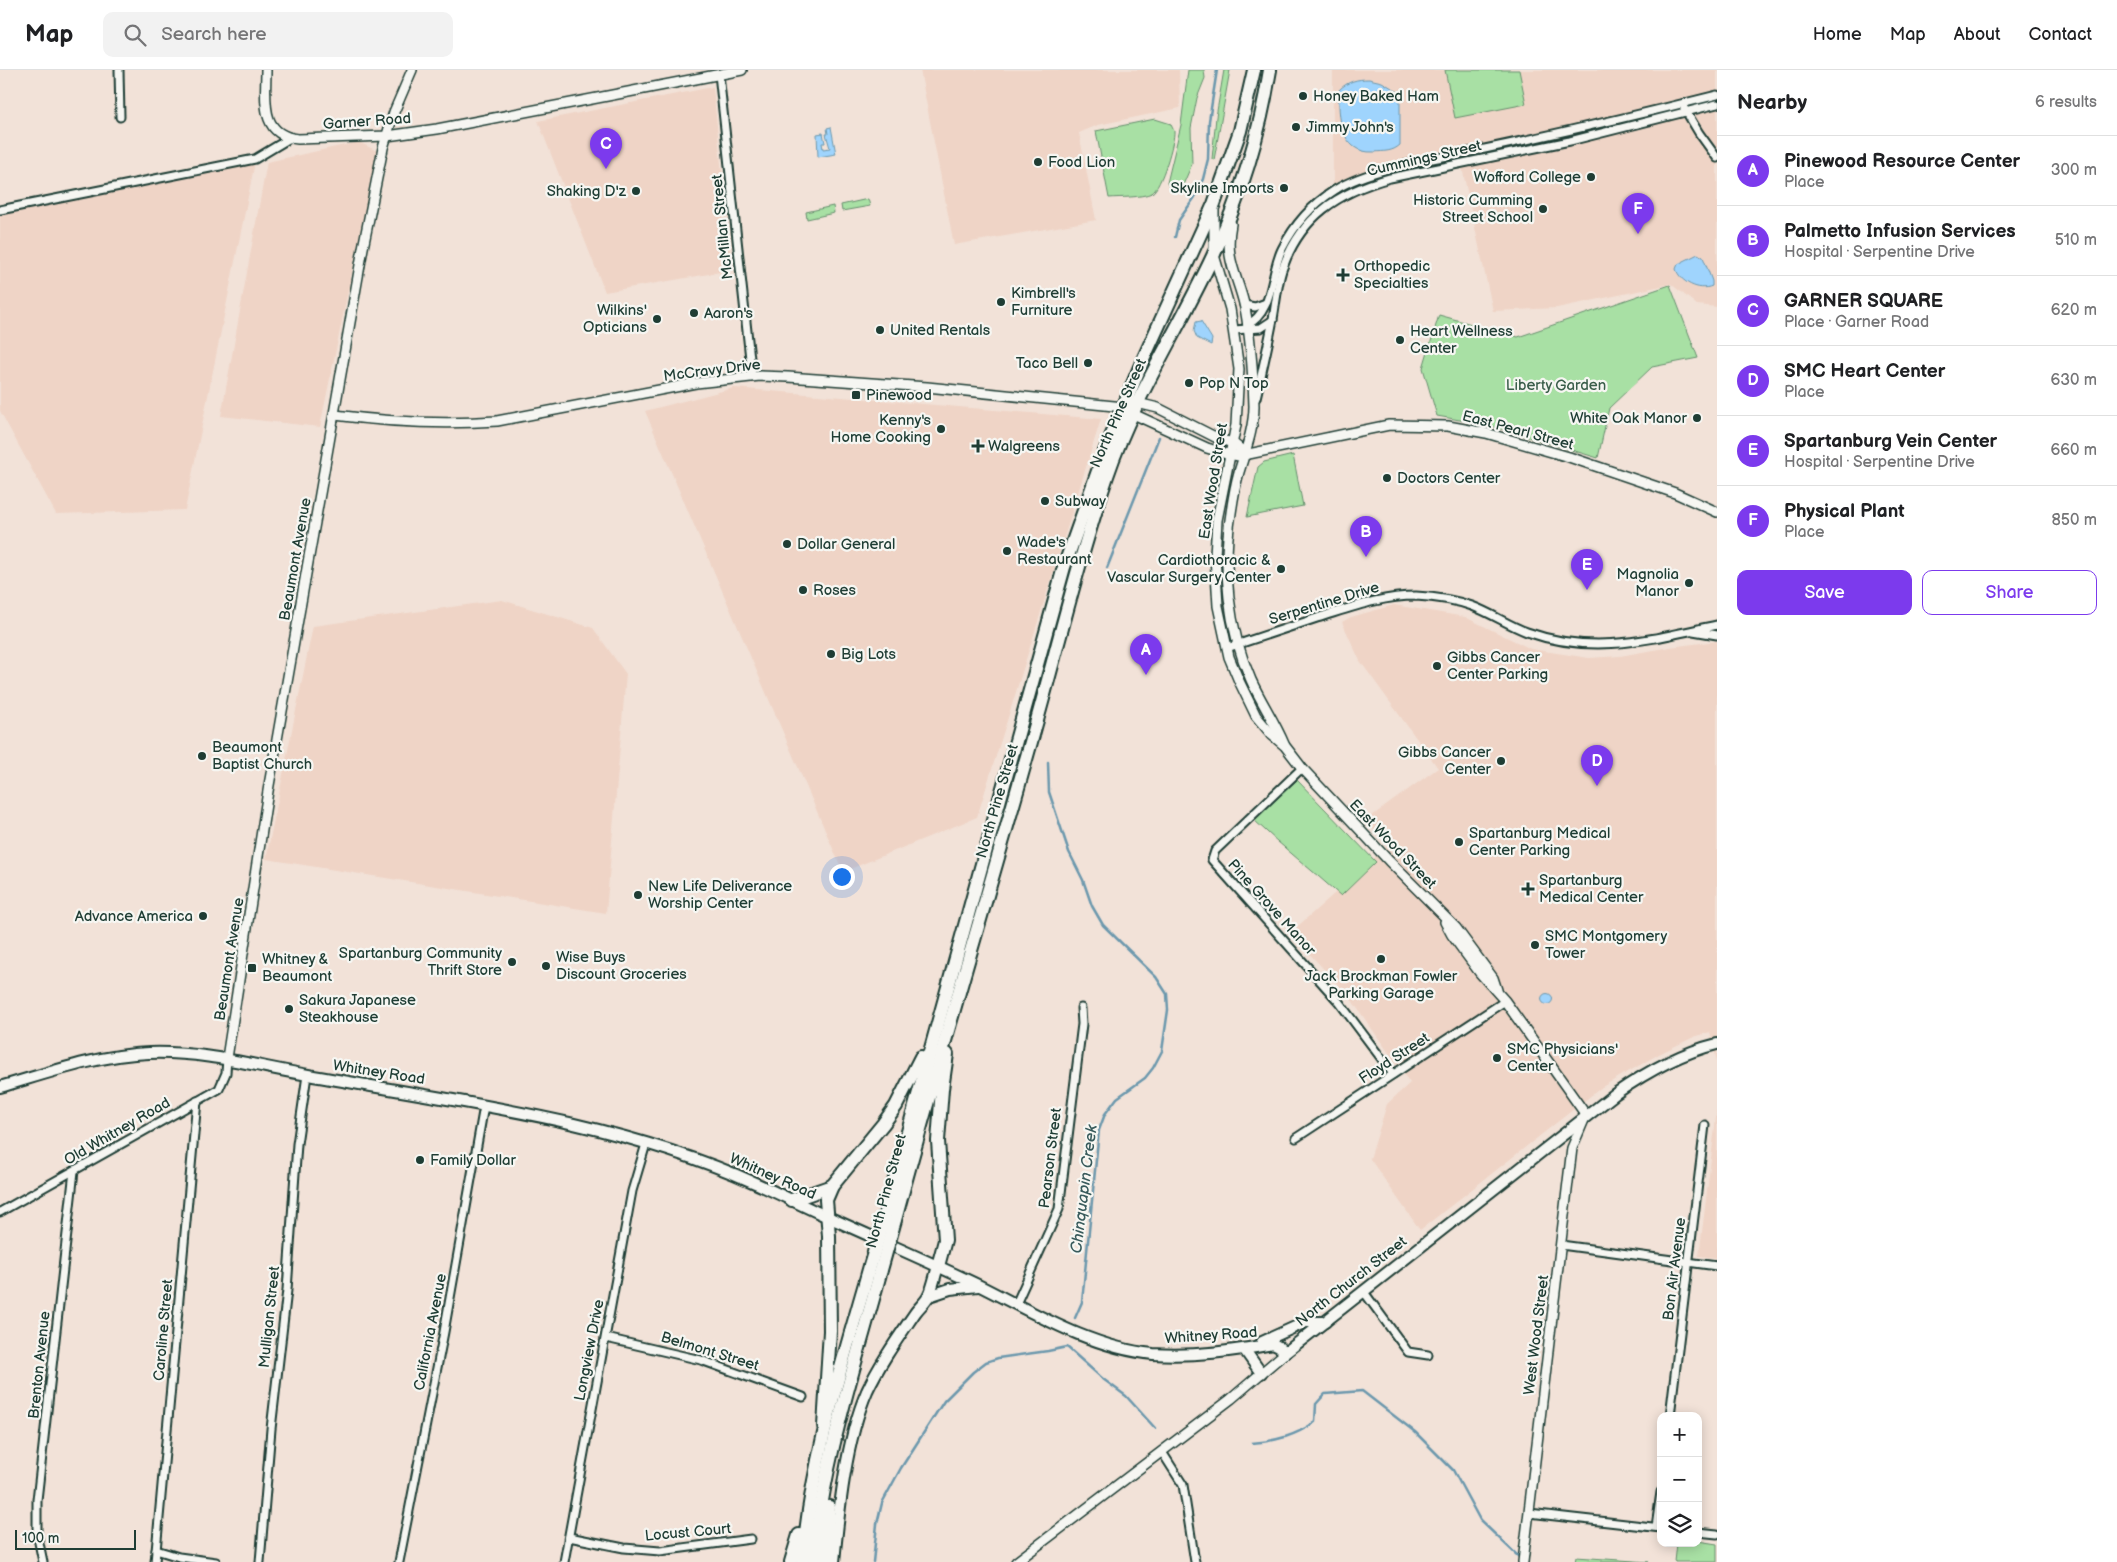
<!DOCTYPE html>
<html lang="en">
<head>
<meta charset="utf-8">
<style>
  :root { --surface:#fff; --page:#f2f2f2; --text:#202124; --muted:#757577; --line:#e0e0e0; --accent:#7c3aed }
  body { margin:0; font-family:"Balsamiq Sans",sans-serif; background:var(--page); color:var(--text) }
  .controls { position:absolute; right:15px; bottom:15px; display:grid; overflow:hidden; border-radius:10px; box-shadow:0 2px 12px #0003 }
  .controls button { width:45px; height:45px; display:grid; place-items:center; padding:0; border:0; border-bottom:1px solid var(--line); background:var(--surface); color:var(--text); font:25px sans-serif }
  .scale { position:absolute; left:15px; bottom:12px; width:121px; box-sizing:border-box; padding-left:5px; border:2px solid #1f3d34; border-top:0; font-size:14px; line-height:18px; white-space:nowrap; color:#1f3d34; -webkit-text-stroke:4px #f6f6f2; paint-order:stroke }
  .you { position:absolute; left:841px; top:806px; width:18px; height:18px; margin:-12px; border:4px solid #fff; border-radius:50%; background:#1a73e8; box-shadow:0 0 0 8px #1a73e833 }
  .badge { display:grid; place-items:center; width:32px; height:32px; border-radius:50%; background:var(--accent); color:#fff; font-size:16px; font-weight:700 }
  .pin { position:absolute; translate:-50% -41px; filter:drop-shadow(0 1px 2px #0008) }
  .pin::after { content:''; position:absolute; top:26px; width:18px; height:15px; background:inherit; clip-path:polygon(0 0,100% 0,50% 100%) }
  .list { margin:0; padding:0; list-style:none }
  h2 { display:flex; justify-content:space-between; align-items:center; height:65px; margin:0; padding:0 20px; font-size:21px }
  h2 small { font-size:16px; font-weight:400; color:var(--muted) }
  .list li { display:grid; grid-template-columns:32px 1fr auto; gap:15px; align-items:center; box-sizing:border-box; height:70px; padding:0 20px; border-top:1px solid var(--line) }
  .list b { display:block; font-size:19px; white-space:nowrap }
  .list p { margin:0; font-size:16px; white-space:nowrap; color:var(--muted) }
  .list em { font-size:16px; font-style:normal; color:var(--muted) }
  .actions { display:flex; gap:10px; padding:15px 20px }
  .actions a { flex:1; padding:11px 0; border:1px solid var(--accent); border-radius:10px; text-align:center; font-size:18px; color:var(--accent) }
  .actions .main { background:var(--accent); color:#fff }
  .icon { flex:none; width:28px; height:28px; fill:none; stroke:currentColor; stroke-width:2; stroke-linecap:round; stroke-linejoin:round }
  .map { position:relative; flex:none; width:1717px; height:1492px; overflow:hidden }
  header { display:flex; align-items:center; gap:30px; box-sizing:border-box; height:70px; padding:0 25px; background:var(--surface); border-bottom:1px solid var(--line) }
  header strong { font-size:24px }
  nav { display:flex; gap:28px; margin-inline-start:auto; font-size:18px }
  .search { width:350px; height:45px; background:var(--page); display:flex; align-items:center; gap:12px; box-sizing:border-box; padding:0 18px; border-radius:10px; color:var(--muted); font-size:19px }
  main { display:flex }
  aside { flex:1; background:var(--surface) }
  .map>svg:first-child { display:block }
</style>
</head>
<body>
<header>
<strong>Map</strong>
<div class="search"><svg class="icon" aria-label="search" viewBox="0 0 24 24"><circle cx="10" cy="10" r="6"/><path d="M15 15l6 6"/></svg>Search here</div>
<nav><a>Home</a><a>Map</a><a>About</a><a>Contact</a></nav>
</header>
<main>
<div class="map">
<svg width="1717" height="1492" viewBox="0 0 1717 1492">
  <rect width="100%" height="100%" fill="#f2e2d8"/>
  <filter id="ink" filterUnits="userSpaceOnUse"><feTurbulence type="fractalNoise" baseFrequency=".02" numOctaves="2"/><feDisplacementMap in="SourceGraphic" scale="10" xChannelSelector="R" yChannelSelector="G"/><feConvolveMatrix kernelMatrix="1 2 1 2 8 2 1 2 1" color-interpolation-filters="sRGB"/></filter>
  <g filter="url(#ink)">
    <g fill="#efd4c6">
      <path d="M920,0H1179L1180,38L1098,55L1079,63L1096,150L954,175Z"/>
      <path d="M1333,0H1717V237L1697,235L1671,214L1557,238L1493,241L1461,93L1333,121Z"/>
      <path d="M713,17L732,200L605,222L538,51Z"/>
      <path d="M359,72L377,81L320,357L221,346L267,92Z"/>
      <path d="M255,92L185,440L56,444L0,341V145Z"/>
      <path d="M734,318L1101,349L977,747L843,802L645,341Z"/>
      <path d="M502,530L593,558L626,604L606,843L266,789L313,556Z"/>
      <path d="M1394,535L1465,547L1531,579L1589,588L1620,586L1670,577L1717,571V991L1710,962L1694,967L1659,984L1602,1017L1420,1160L1370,1089L1387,1034L1410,1013L1348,925L1290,863L1389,775L1365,751L1438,698L1360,591L1342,552L1351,547Z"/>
      <path d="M1717,1040V1188L1699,1186Z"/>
    </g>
    <g fill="#a8e0a4" stroke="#648e6c">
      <path d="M1188,0H1204L1205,8L1197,28L1191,58L1192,94L1183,115L1180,117L1169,116L1167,113L1181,55Z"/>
      <path d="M1224,0H1230L1214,90L1212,89L1216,47Z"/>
      <path d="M1445,0H1519L1526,34L1455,48Z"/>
      <path d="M1155,49L1171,54C1171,55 1173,59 1174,61C1175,71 1161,118 1152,123C1140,128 1121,127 1109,128L1096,61Z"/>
      <path d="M868,129L870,136L842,141L841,135Z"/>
      <path d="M833,136L834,143L807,149L806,142Z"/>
      <path d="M1670,215L1698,288L1652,297L1609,338L1598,388L1488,355L1437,346L1423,298L1439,245L1518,267Z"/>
      <path d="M1293,385L1303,436L1247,447L1258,397L1264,392Z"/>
      <path d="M1297,710L1376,792L1341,826C1312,800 1282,777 1254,750Z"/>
      <path d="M1698,1471L1717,1474V1492H1675L1677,1473H1698Z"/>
      <path d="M1576,1487L1649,1492H1575Z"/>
    </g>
    <g fill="#9fd4fd" stroke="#6c98ad">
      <path d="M1369,9L1382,12L1397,21L1400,30V75C1392,82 1385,81 1374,82C1340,84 1338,46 1339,20C1348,11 1357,9 1369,9Z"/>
      <path d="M831,57L836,84L818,87L817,64L823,63L825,73H822L823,79L830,78L826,64H828L827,58Z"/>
      <path d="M1698,184L1703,187L1712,211V216C1699,222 1680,212 1676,199L1678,194Z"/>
      <path d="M1201,251L1212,269L1211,275L1197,268L1194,261L1196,252Z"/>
      <circle cx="1547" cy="929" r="5.5"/>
    </g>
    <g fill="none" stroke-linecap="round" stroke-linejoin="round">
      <g stroke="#6c98ad" stroke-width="2.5">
        <path d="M1175,167L1179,150L1195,127L1203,109L1208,89L1209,51L1217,0"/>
        <path d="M1107,498L1159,367"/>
        <path d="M1048,692L1049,722L1069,782L1083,810L1092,836L1103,855L1156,907L1167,924L1168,940L1162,981L1153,998L1145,1008L1117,1028L1105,1044L1099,1060L1082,1232L1075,1248"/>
        <path d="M1067,1277L1103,1309L1126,1326L1155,1358"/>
        <path d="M1252,1373C1276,1371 1295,1366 1315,1352L1316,1334L1325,1324L1362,1321L1415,1362L1453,1400L1480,1450L1519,1487"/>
        <path d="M873,1492L877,1454L882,1433L901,1398L944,1331L973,1302L986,1292L998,1288L1048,1281L1067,1277"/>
      </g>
      <defs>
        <g id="street">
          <path d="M119,0L120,47"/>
          <path d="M719,4L752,307"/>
          <path d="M1684,38L1699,63L1717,88"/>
          <path d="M0,140L255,89L290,68"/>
          <path d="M1244,235L1255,237L1266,233"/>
          <path d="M1247,255C1274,242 1270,203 1282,179C1294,155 1313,134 1335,120C1369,98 1439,88 1480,80C1560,63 1638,45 1717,25"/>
          <path d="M1234,260L1261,258L1273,250"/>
          <path d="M1256,328C1262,302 1268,276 1273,249C1276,233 1277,216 1282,200C1300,147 1338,122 1390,108L1570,71L1717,34"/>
          <path d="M1693,561L1717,565"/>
          <path d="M1227,578C1257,568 1287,558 1317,548C1350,538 1381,526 1416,526C1435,527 1455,530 1472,536C1491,543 1508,555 1527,562C1595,586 1650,569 1717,555"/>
          <path d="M1302,698L1215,781L1212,790L1339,932L1393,1004"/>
          <path d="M1296,1068L1505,931"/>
          <path d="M0,1142L219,1019L226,1003L227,988"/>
          <path d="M1561,1175L1717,1196"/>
          <path d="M1364,1222L1408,1282L1428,1285"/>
          <path d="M1016,1234L1059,1139L1082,954L1081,938"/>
          <path d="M606,1268L701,1290L803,1327"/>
          <path d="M1670,1346L1705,1055"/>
          <path d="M1162,1382L1183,1415L1195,1492"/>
          <path d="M1529,1443L1661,1458"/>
          <path d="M1656,1457L1661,1422"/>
          <path d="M1698,1462L1717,1464"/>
          <path d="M569,1467L624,1478L660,1481L751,1469"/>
          <path d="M156,1480L179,1487L216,1492"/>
          <path d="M43,1492L37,1463V1430L74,1101"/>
          <path d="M155,1492L197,1031"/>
          <path d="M260,1492L271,1359L287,1220L297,1074L307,1005"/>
          <path d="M399,1492L444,1262L484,1036"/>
          <path d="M564,1492L632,1121L646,1074"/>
        </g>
        <g id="secondary">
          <path d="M266,0C266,29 259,65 298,69L387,66L437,59L742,0"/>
          <path d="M1214,138V185L1230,239L1239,299L1236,355L1217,450L1215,486L1218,536L1229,587L1239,611L1256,646L1272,665L1285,676L1302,698L1389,791L1456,858L1493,908L1497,920"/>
          <path d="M1231,154C1224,191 1238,205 1245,238C1251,270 1253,304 1254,336C1254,358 1245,382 1239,402C1235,416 1233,429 1231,443C1222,498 1228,558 1251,610C1261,632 1275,652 1284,674"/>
          <path d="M1133,332L1158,338L1219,369L1233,373L1245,383"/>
          <path d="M1129,342L1207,378L1223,383L1239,386L1389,355L1448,356L1486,363L1569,387L1675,423L1717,442"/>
          <path d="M335,345C388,352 443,355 497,351L696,313L760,306L788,307L927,317L1124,337"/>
          <path d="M1445,852L1452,865L1480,903L1505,931L1586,1045L1572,1078L1523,1492"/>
          <path d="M227,988L268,721L363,178L383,78L394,42L412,0"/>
          <path d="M1016,1492L1231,1329L1285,1283"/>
        </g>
        <g id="primary">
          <path d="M0,1017C48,1003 98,985 149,983C204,981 255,996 308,1005C459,1032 614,1050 755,1113C780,1124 803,1136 828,1147C879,1170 930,1192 980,1216C1034,1243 1092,1278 1153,1284C1193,1287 1234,1281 1273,1274L1279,1277L1285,1283L1615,1024C1645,1003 1680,983 1717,974"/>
          <path d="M929,1226L950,1219L978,1216"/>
          <path d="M1262,1272L1306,1252H1325"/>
          <path d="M1244,1279L1261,1303"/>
          <path d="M834,1492C839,1439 846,1370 867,1321C880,1293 898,1268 915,1243C919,1237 926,1232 929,1225C933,1217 935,1206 938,1196"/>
        </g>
        <g id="highway">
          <path d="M792,1130L832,1116"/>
          <path d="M885,1145L1064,497L1104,384L1142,292L1214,134L1240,61L1254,0"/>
          <path d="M895,1150C936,997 982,845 1025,693C1053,597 1075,500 1107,406C1133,329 1179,259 1213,186C1240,128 1260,63 1270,0"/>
          <path d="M938,1196L945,1170L938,1071L942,1019L947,984"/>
          <path d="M824,1356L830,1261L829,1166L826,1130L832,1116L883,1054L896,1036L921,987"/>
          <path d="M791,1492L799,1465"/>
          <path d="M803,1492C811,1389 842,1295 870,1196"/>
          <path d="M814,1492C822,1393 855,1296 881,1200"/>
          <path d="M825,1492L829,1437"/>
        </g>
      </defs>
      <use href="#street" stroke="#1f3d34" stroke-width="11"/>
      <use href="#secondary" stroke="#1f3d34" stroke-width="12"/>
      <use href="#primary" stroke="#1f3d34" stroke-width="14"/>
      <use href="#highway" stroke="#1f3d34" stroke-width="16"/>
      <use href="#street" stroke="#f6f6f2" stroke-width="7"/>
      <use href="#secondary" stroke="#f6f6f2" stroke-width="9"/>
      <use href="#primary" stroke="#f6f6f2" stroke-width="10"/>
      <use href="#highway" stroke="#f6f6f2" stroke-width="12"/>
      <defs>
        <g id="highway-bridge">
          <path d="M870,1196L885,1145"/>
          <path d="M881,1200L895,1150"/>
        </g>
      </defs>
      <use href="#highway-bridge" stroke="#1f3d34" stroke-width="16" stroke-linecap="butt"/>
      <use href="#highway-bridge" stroke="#f6f6f2" stroke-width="12"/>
    </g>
  </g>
  <g fill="#1f3d34" stroke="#f6f6f2" stroke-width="2">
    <circle cx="1303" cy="26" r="5"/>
    <circle cx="1296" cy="57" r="5"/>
    <circle cx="1038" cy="92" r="5"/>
    <circle cx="1591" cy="107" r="5"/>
    <circle cx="1284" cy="118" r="5"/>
    <circle cx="636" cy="121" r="5"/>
    <circle cx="1543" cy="139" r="5"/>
    <path d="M1340.5 197.5h5v5h5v5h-5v5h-5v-5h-5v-5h5z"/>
    <circle cx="1001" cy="232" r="5"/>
    <circle cx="694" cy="243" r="5"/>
    <circle cx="657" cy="249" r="5"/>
    <circle cx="880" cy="260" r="5"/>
    <circle cx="1400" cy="270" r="5"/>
    <circle cx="1088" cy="293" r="5"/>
    <circle cx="1189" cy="313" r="5"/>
    <rect x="851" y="320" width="10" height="10" rx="2.5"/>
    <circle cx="1697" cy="348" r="5"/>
    <circle cx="941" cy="359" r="5"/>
    <path d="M975.5 368.5h5v5h5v5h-5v5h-5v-5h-5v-5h5z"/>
    <circle cx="1387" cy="408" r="5"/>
    <circle cx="1045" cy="431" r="5"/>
    <circle cx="787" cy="474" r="5"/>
    <circle cx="1007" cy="481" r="5"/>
    <circle cx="1281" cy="499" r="5"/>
    <circle cx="1689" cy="513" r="5"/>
    <circle cx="803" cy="520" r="5"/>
    <circle cx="831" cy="584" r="5"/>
    <circle cx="1437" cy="596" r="5"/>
    <circle cx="202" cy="686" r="5"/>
    <circle cx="1501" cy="691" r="5"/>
    <circle cx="1459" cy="772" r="5"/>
    <path d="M1525.5 811.5h5v5h5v5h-5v5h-5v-5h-5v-5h5z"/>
    <circle cx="638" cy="825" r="5"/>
    <circle cx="203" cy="846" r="5"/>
    <circle cx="1535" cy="875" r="5"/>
    <circle cx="1381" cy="889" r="5"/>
    <circle cx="512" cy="892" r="5"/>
    <circle cx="546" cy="896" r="5"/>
    <rect x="247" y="893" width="10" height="10" rx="2.5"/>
    <circle cx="289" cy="939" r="5"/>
    <circle cx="1497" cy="988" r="5"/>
    <circle cx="420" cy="1090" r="5"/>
  </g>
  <g text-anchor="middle" stroke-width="4.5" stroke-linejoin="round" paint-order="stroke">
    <g font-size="15" fill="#1f3d34" stroke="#f6f6f2" text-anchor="start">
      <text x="1313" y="31">Honey Baked Ham</text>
      <text x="1306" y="62">Jimmy John's</text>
      <text x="1048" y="97">Food Lion</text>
      <text x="1581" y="112" text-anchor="end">Wofford College</text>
      <text x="1274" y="123" text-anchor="end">Skyline Imports</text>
      <text x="626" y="126" text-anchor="end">Shaking D'z</text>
      <text x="1533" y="135" text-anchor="end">Historic Cumming<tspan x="1533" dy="17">Street School</tspan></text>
      <text x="1354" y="201">Orthopedic<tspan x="1354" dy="17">Specialties</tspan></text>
      <text x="1011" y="228">Kimbrell's<tspan x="1011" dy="17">Furniture</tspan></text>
      <text x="647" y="245" text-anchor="end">Wilkins'<tspan x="647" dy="17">Opticians</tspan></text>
      <text x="704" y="248">Aaron's</text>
      <text x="890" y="265">United Rentals</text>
      <text x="1410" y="266">Heart Wellness<tspan x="1410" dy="17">Center</tspan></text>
      <text x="1078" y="298" text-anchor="end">Taco Bell</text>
      <text x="1199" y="318">Pop N Top</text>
      <text x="866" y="330">Pinewood</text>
      <text x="1687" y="353" text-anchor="end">White Oak Manor</text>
      <text x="931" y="355" text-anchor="end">Kenny's<tspan x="931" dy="17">Home Cooking</tspan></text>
      <text x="988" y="381">Walgreens</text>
      <text x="1397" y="413">Doctors Center</text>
      <text x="1055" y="436">Subway</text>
      <text x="1017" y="477">Wade's<tspan x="1017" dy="17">Restaurant</tspan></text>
      <text x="797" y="479">Dollar General</text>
      <text x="1271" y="495" text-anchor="end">Cardiothoracic &amp;<tspan x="1271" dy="17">Vascular Surgery Center</tspan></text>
      <text x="1679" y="509" text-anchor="end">Magnolia<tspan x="1679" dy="17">Manor</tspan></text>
      <text x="813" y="525">Roses</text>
      <text x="841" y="589">Big Lots</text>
      <text x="1447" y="592">Gibbs Cancer<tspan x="1447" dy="17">Center Parking</tspan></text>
      <text x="212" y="682">Beaumont<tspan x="212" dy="17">Baptist Church</tspan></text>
      <text x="1491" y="687" text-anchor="end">Gibbs Cancer<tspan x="1491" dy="17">Center</tspan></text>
      <text x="1469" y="768">Spartanburg Medical<tspan x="1469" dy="17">Center Parking</tspan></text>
      <text x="1539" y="815">Spartanburg<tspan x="1539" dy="17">Medical Center</tspan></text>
      <text x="648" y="821">New Life Deliverance<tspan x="648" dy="17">Worship Center</tspan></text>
      <text x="193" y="851" text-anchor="end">Advance America</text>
      <text x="1545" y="871">SMC Montgomery<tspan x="1545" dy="17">Tower</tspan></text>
      <text x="502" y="888" text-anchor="end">Spartanburg Community<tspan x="502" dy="17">Thrift Store</tspan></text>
      <text x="556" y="892">Wise Buys<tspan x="556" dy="17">Discount Groceries</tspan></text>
      <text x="262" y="894">Whitney &amp;<tspan x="262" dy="17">Beaumont</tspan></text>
      <text x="1381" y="911" text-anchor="middle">Jack Brockman Fowler<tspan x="1381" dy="17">Parking Garage</tspan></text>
      <text x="299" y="935">Sakura Japanese<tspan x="299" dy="17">Steakhouse</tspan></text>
      <text x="1507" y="984">SMC Physicians'<tspan x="1507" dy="17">Center</tspan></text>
      <text x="430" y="1095">Family Dollar</text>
    </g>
    <g font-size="15" fill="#1f3d34" stroke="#f6f6f2">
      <text transform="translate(367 51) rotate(-4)" y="5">Garner Road</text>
      <text transform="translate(1424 88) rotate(-13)" y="5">Cummings Street</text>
      <text transform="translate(722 157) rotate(-96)" y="5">McMillan Street</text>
      <text transform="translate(712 300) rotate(-7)" y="5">McCravy Drive</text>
      <text transform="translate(1118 343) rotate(-66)" y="5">North Pine Street</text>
      <text transform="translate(1518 360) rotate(15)" y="5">East Pearl Street</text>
      <text transform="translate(1213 411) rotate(-81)" y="5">East Wood Street</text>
      <text transform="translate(295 489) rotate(-80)" y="5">Beaumont Avenue</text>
      <text transform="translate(1324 533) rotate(-17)" y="5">Serpentine Drive</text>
      <text transform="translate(997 731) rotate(-74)" y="5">North Pine Street</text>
      <text transform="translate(1393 774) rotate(46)" y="5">East Wood Street</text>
      <text transform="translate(1272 837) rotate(48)" y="5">Pine Grove Manor</text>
      <text transform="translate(229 889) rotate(-81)" y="5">Beaumont Avenue</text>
      <text transform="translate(1394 988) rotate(-33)" y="5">Floyd Street</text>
      <text transform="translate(379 1002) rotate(9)" y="5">Whitney Road</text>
      <text transform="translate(117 1061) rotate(-30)" y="5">Old Whitney Road</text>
      <text transform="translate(1050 1088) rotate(-83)" y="5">Pearson Street</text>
      <text transform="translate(773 1106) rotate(24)" y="5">Whitney Road</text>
      <text transform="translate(886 1121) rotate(-75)" y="5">North Pine Street</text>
      <text transform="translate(1674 1199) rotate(-83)" y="5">Bon Air Avenue</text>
      <text transform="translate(1351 1211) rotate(-38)" y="5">North Church Street</text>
      <text transform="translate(269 1247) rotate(-84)" y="5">Mulligan Street</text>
      <text transform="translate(163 1260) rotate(-85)" y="5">Caroline Street</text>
      <text transform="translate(430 1262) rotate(-79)" y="5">California Avenue</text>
      <text transform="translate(1211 1265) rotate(-4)" y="5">Whitney Road</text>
      <text transform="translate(1536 1265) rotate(-83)" y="5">West Wood Street</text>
      <text transform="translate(589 1280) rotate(-79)" y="5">Longview Drive</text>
      <text transform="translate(710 1281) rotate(17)" y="5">Belmont Street</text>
      <text transform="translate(39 1295) rotate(-84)" y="5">Brenton Avenue</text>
      <text transform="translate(688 1462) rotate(-5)" y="5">Locust Court</text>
    </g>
    <g font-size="15" fill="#3a5e4a" stroke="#f6f6f2">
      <text x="1556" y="320">Liberty Garden</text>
    </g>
    <g font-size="16" font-style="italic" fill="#395b5c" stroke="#f6f6f2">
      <text transform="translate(1083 1119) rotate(-83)" y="6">Chinquapin Creek</text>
    </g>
  </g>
</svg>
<div class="controls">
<button>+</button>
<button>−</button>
<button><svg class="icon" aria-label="layers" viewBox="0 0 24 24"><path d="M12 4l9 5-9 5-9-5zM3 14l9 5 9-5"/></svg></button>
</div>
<div class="scale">100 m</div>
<div class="you"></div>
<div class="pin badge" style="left:1146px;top:605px">A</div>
<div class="pin badge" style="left:1366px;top:487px">B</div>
<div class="pin badge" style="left:606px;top:99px">C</div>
<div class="pin badge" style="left:1597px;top:716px">D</div>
<div class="pin badge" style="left:1587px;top:520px">E</div>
<div class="pin badge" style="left:1638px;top:164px">F</div>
</div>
<aside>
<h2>Nearby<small>6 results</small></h2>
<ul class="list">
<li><span class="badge">A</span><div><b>Pinewood Resource Center</b><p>Place</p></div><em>300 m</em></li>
<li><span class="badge">B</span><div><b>Palmetto Infusion Services</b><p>Hospital · Serpentine Drive</p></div><em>510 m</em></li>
<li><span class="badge">C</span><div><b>GARNER SQUARE</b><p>Place · Garner Road</p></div><em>620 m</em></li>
<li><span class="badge">D</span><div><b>SMC Heart Center</b><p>Place</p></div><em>630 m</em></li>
<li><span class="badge">E</span><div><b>Spartanburg Vein Center</b><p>Hospital · Serpentine Drive</p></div><em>660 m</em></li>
<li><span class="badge">F</span><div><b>Physical Plant</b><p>Place</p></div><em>850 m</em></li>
</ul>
<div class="actions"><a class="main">Save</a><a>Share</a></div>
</aside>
</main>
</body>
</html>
